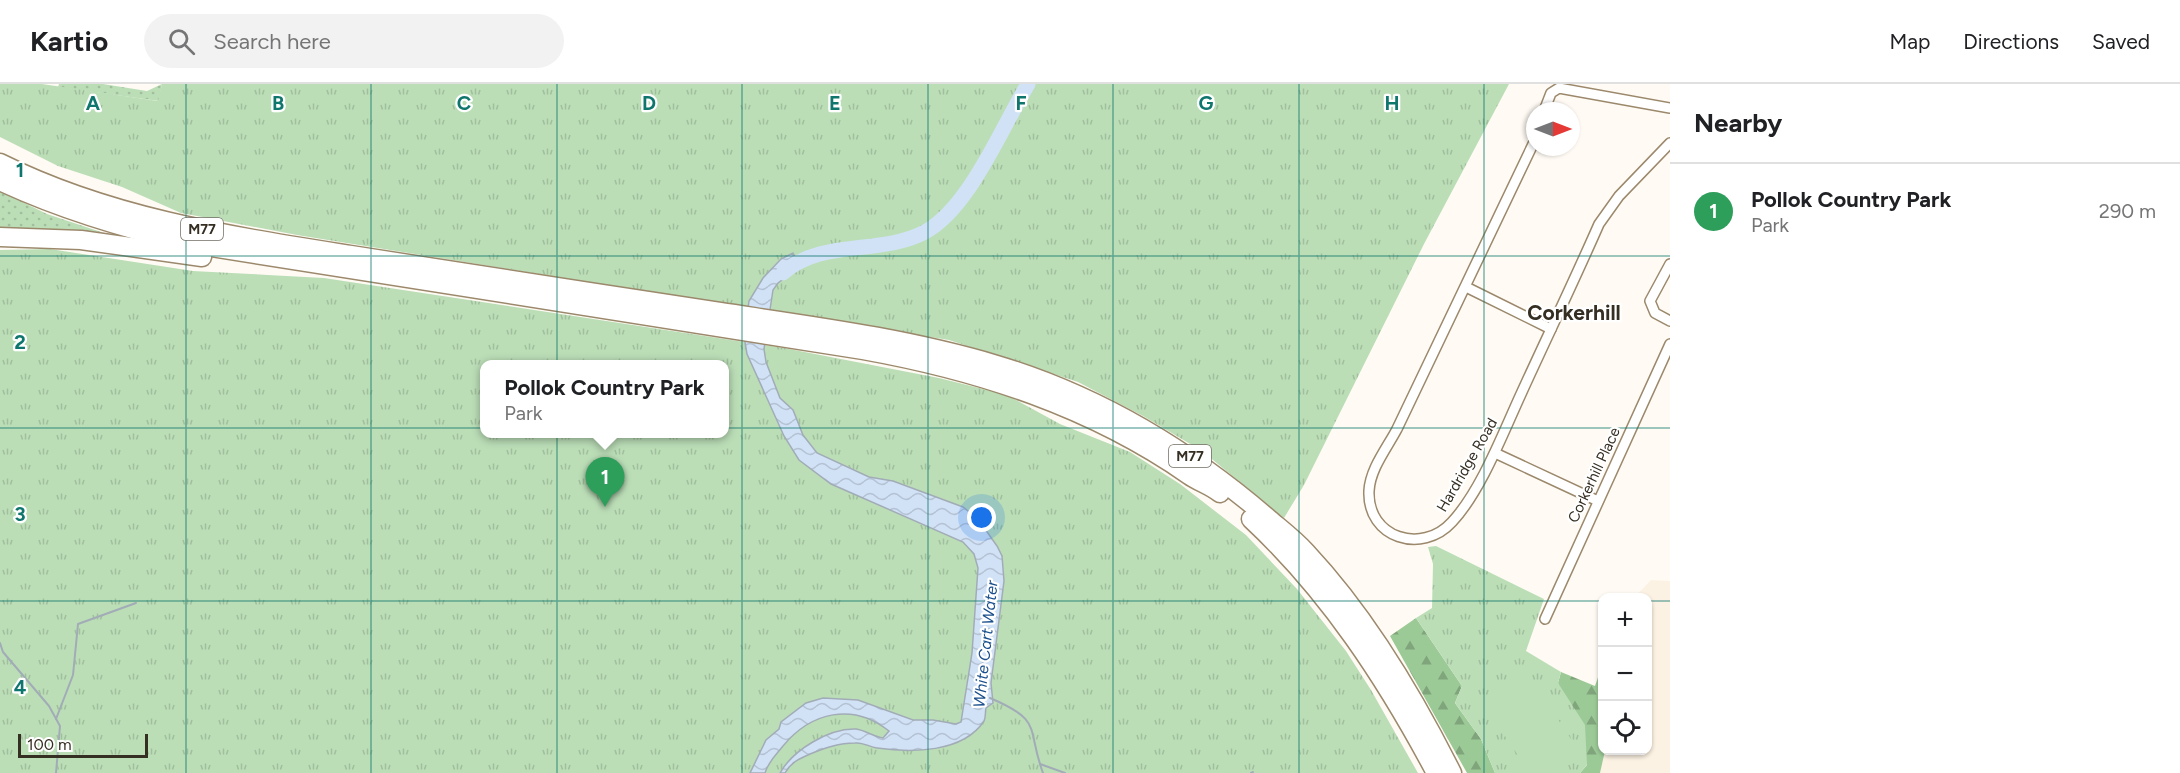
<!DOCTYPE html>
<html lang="en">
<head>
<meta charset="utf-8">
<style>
  :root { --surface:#fff; --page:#f2f2f2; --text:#202124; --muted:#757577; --line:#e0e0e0; --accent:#7e2593 }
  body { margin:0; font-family:Figtree,sans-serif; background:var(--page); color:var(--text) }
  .controls { position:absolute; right:18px; bottom:18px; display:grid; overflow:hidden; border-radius:12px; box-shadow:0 2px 4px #0004 }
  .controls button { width:54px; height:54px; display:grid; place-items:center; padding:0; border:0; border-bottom:2px solid var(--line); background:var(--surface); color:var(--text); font:30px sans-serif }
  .compass { position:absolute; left:1526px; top:18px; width:54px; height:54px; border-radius:50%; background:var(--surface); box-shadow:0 2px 4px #0004; rotate:90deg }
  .scale { position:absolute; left:18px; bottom:15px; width:130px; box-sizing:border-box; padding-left:6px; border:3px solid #352e22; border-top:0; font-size:16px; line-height:21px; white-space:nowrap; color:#352e22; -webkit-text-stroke:4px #fff; paint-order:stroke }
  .you { position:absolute; left:982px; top:434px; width:21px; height:21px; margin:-15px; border:4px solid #fff; border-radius:50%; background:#1a73e8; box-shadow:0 0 0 9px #1a73e833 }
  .badge { display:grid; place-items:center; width:39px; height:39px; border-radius:50%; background:var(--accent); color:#fff; font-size:20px; font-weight:700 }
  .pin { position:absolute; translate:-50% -50px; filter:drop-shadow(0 2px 3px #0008) }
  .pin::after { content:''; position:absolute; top:32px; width:21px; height:18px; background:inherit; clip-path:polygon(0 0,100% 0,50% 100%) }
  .popup { position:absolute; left:480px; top:276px; width:249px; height:78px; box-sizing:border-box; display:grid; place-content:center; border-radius:12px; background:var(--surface); filter:drop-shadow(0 2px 4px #0005); font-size:20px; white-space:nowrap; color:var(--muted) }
  .popup b { font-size:22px; color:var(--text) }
  .popup::after { content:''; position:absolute; left:50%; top:100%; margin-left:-12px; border:12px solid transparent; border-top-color:var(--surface) }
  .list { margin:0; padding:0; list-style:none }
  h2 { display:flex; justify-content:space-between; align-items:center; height:78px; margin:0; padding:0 24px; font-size:26px }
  h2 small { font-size:20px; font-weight:400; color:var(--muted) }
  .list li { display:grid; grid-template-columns:39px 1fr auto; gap:18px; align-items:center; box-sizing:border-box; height:96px; padding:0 24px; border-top:2px solid var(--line) }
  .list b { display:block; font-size:22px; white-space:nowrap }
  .list p { margin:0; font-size:20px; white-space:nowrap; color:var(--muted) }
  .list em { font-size:20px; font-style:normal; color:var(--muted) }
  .icon { flex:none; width:33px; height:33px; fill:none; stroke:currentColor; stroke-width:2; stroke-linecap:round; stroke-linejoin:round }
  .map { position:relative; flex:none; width:1670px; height:689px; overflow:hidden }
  header { display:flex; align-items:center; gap:36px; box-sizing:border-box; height:84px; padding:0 30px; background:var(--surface); border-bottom:2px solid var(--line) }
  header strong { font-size:28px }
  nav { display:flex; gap:33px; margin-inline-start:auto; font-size:21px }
  .search { width:420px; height:54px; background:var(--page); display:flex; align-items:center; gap:15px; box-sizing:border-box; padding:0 21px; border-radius:33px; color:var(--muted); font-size:22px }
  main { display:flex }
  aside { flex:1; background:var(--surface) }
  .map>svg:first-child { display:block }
</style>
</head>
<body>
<header>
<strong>Kartio</strong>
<div class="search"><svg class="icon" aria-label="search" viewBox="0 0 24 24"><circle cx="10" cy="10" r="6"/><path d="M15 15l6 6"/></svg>Search here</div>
<nav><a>Map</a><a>Directions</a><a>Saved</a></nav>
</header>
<main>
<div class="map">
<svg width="1670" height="689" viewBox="0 0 1670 689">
  <defs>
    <pattern id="grass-dots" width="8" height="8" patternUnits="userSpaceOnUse" patternTransform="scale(1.5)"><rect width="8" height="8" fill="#bbdeb7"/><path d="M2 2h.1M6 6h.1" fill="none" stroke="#a1bf9d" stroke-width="1.8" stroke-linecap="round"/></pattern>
    <pattern id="forest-firs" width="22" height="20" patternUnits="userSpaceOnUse" patternTransform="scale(1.5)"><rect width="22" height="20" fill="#9cca97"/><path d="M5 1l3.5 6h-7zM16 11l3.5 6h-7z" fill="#80a47b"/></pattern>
    <pattern id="park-tufts" width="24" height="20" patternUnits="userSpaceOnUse" patternTransform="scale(1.5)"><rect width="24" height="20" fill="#bbdeb7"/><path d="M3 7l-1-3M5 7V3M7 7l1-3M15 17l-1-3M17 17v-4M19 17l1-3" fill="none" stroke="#a1bf9d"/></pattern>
    <pattern id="water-waves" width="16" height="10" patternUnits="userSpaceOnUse" patternTransform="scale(1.5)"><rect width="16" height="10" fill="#d1e2f7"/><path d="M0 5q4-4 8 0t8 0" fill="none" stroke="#b4c2d3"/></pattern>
  </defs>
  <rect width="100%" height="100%" fill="#fffbf4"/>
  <path fill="#fcf2e3" d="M1651,496L1670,497V689H1600L1605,667L1648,666V514L1635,513Z"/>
  <g fill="url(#grass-dots)">
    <path d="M59,0H103L147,7L162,0L159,17L58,3Z"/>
    <path d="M0,107L47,130L119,154L0,147Z"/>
  </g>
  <g fill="url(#forest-firs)">
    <path d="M1416,534L1462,602L1455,619L1481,655L1495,689H1467L1390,552Z"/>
    <path d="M1602,582V666L1605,667L1600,689H1580L1587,681L1558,599L1561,588L1595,602Z"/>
  </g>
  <g fill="url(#park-tufts)" fill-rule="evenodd">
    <path d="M0,0H42L158,17L162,0H1509L1424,160L1304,401L1284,434L1202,367L1143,332L1078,298L949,256L297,151L181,129L122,103L58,82L0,53Z"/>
    <path d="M50,165L193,187L324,194L784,264L939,294L1007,311L1060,340L1130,368L1180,400L1246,451L1297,505L1346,567L1371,606L1418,689H0V166ZM485,280H725V350H485Z"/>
    <path d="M1436,462L1544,515L1526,567L1561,588L1558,599L1585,641L1587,681L1580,689H1495L1481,655L1455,619L1462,602L1416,534L1432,524L1433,480L1428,463Z"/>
  </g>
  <path fill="#bbdeb7" d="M1529,592L1579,667L1544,689H1530L1484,621Z"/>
  <path fill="url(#water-waves)" stroke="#a2acb7" stroke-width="1.5" d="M793,169L800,183L778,199L773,206L764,265L766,278L780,314L793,326L803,351L817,369L869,393L893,397L963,423L978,435L997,462L1002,472L1004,497L991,599L993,619L986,624C985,628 986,633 984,637C963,669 911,669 877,664C869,663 863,658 855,659C839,659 825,664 810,670C799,675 791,678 785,689H780C793,666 829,644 856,645C865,646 874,653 883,654L889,647C853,618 811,628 783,662C776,671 768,678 765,689H750L766,656L779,645L781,638L806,619L823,614L858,616L913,636H933L956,640L961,638L972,569L978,484L974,470L963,458L831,400L799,376L784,352L747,270L744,252L749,217L763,194L781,175Z"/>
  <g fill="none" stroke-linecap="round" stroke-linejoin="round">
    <g stroke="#a2acb7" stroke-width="2">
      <path d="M0,559L3,568L49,622L60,642L56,689"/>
      <path d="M990,614C1044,637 1026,643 1043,689"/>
      <path d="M56,635L73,591L78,540L136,519"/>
      <path d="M1040,680L1065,689"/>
      <path d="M1251,689L1253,688"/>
    </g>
    <path stroke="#d1e2f7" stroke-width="15" d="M783,189C821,155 879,171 923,149C968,127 1002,43 1028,0"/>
    <defs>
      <g id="minor">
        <path d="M1544,27L1551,9L1559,4L1670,24"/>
        <path d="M1535,56L1397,345C1387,364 1370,385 1369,407C1367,454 1422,471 1452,438C1481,407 1503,349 1521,310C1547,253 1574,197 1599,140L1619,112L1670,59"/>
        <path d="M1670,180L1650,217L1655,229L1670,237"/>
        <path d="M1466,203L1551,245"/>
        <path d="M1495,369L1598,417"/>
        <path d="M1545,535L1670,260"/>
      </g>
      <g id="motorway">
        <path d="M0,79C110,134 231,152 351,171C474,191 597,209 720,228C813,242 907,254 997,281C1100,312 1188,365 1269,435C1282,446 1294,455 1306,468C1366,532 1413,611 1452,689"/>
        <path d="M0,97C62,126 126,145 192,160L863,266C980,287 1091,323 1189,391C1199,398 1210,401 1220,409"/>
        <path d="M0,153L81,156L202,173"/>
        <path d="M1251,435C1329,508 1386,595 1436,689"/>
      </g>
    </defs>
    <use href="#minor" stroke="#9c896c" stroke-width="12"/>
    <use href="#motorway" stroke="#9c896c" stroke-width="21"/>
    <use href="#minor" stroke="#fff" stroke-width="9"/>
    <use href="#motorway" stroke="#fff" stroke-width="18"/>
  </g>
  <path fill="none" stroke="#0f766e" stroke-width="1.5" stroke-opacity="0.55" d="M186,0V689M371,0V689M557,0V689M742,0V689M928,0V689M1113,0V689M1299,0V689M1484,0V689M0,172H1670M0,344H1670M0,517H1602M1648,517H1670"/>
  <g text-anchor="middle" stroke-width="4.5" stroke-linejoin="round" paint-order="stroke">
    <g fill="#fff" stroke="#726d64" stroke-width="1.5">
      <rect x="181" y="134" width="42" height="22" rx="4.5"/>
      <rect x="1169" y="361" width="42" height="22" rx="4.5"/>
    </g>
    <g font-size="14" font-weight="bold" fill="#352e22">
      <text x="202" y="150">M77</text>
      <text x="1190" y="377">M77</text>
    </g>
    <g font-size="15" fill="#352e22" stroke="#fff">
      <text transform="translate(1467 381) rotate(-60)" y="5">Hardridge Road</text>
      <text transform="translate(1594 391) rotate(-65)" y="5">Corkerhill Place</text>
    </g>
    <g font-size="16" font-style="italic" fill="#1a4f8d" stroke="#fff">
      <text transform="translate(985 560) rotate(-84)" y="6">White Cart Water</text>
    </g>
    <g font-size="21" font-weight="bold" fill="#352e22" stroke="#fff">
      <text x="1574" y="236">Corkerhill</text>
    </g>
  </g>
  <g font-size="20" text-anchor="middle" font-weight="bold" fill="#0f766e" stroke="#fff" stroke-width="4.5" stroke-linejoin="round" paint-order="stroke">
    <text x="93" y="26">A</text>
    <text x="278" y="26">B</text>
    <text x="464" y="26">C</text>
    <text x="649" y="26">D</text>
    <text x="835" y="26">E</text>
    <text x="1021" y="26">F</text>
    <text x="1206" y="26">G</text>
    <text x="1392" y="26">H</text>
    <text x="20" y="93">1</text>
    <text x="20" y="265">2</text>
    <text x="20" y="437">3</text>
    <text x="20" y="610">4</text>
  </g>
</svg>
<div class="controls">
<button>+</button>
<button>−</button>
<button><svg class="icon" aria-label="locate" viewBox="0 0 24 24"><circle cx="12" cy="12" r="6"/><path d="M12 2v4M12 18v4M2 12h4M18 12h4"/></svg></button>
</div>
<svg class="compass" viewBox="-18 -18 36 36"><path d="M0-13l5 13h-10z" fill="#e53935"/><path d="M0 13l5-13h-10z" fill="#757577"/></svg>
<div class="scale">100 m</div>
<div class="you"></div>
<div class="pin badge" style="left:605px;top:423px;background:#2e9e5b">1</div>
<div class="popup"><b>Pollok Country Park</b>Park</div>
</div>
<aside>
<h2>Nearby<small></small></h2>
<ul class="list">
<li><span class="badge" style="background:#2e9e5b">1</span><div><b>Pollok Country Park</b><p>Park</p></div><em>290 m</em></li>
</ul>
</aside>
</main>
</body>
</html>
